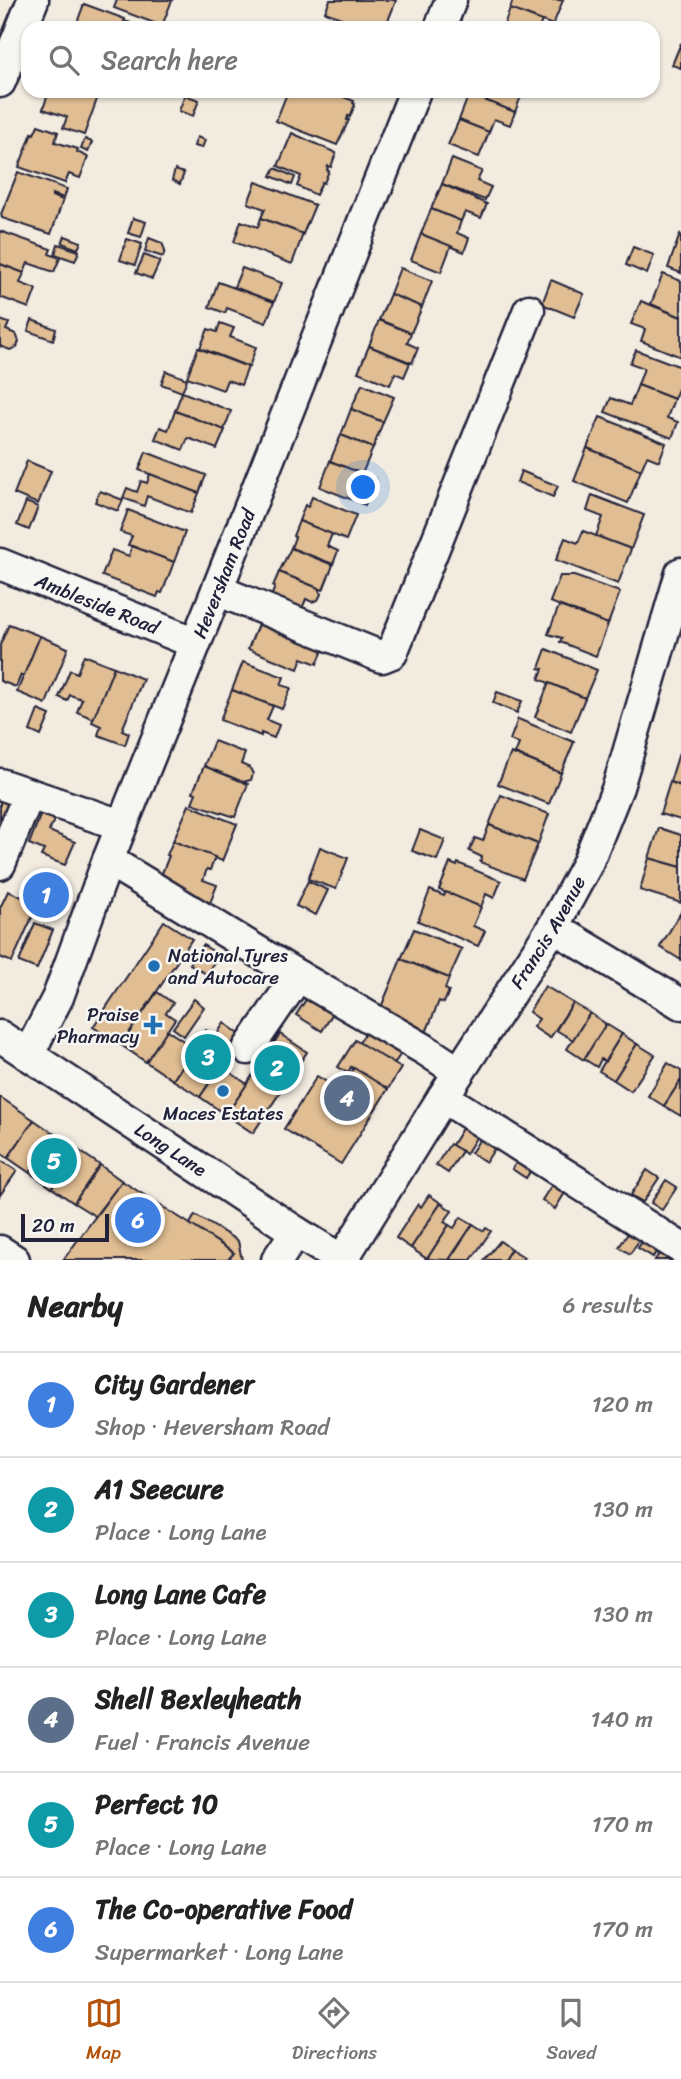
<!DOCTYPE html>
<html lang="en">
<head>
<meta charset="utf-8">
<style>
  :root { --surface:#fff; --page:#f6f6f6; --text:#222; --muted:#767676; --line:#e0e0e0; --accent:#b45309 }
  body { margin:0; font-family:Sriracha,sans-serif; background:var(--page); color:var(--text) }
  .scale { position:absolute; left:21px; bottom:18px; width:88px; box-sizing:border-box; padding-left:7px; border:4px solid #22223b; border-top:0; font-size:19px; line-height:24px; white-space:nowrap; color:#22223b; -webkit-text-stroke:5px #f6f6f2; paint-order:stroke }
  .you { position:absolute; left:364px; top:488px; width:24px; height:24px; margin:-18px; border:5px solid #fff; border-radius:50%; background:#1a73e8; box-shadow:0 0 0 10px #1a73e833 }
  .badge { display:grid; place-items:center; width:46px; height:46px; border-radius:50%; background:var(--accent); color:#fff; font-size:23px; font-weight:700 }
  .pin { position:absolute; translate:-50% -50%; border:4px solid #fff; box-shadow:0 2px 7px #0006 }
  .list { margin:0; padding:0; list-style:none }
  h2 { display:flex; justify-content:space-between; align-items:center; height:91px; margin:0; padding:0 28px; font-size:30px }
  h2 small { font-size:23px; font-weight:400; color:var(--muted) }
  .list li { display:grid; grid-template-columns:46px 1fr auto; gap:21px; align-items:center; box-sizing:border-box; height:105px; padding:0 28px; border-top:2px solid var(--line) }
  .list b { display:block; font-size:26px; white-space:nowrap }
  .list p { margin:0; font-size:23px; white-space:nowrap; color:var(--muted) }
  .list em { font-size:23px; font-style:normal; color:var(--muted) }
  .icon { flex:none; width:38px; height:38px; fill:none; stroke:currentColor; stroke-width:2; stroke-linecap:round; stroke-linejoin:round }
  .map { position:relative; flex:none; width:681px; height:1260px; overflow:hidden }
  .search { position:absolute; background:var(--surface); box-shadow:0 2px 5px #0004; left:21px; right:21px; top:21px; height:77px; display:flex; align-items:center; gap:18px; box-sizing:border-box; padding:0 24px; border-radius:21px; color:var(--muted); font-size:26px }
  .sheet { height:721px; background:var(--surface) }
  nav { display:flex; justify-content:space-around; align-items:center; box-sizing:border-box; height:98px; border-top:2px solid var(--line); background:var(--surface); font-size:19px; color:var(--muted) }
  nav a { display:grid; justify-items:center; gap:4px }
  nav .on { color:var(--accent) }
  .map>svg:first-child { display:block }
</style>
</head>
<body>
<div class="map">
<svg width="681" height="1260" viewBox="0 0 681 1260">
  <rect width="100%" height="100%" fill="#f2ebdf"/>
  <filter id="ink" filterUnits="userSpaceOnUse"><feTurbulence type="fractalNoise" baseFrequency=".0143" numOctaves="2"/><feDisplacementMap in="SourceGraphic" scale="14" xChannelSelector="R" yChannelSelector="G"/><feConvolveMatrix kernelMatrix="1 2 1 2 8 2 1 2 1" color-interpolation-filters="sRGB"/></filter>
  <g filter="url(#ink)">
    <g fill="#e0bd92" stroke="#22223b" stroke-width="2">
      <path d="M117,0H172L162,26L114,8Z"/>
      <path d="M330,0H394L396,1L385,28H358L360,25L325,12Z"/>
      <path d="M513,0H563L553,25L510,9Z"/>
      <path d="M84,4L125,19L124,21L131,23L133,28H75Z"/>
      <path d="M510,9L542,21L539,28H503Z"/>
      <path d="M681,43V68L672,65Z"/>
      <path d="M49,91H100L84,135L63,128L67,117L43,109Z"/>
      <path d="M288,91H328L354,101L353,103L355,104L350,117L348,116L347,120H349L337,145L276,121Z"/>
      <path d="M470,91H523L515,112L469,94Z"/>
      <path d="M469,94L515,112L510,125L494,119L489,132L459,120Z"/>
      <path d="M185,95L199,100L193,116L179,111Z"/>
      <path d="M459,120L489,132L479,157L448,145Z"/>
      <path d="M38,125L58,132L55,142L78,149L77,152L88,157L80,178L69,174L65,183L19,167L32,133L34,134Z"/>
      <path d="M292,133L336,153L331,167L328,166L327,170L329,171L324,183L322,182L316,195L297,186L301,176L278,166Z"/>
      <path d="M197,137L205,140L202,148L194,146Z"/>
      <path d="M85,139L92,142L88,152L81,149Z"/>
      <path d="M452,159L482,171L477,181L491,187L485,200L442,184Z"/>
      <path d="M275,168L295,177L292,185L271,176Z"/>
      <path d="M175,170L184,173L180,184L172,180Z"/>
      <path d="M18,172L67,189L64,198L52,194V196L63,200L51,234L2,218L1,214Z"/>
      <path d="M256,182L315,205L303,234L261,218L265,209L248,203Z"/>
      <path d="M442,184L487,204L481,218L465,212L461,221L431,209Z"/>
      <path d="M431,209L461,221L457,233L469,238L464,252L421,234Z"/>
      <path d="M133,218L146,222L141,237L128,233Z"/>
      <path d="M261,218L303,234L292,264L234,242L241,221L258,227Z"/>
      <path d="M0,231L51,249L49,254L60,258L54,272L28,263L24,273L0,264Z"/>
      <path d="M421,234L451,246L441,272L411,260Z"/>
      <path d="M680,234L681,235V273L668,268Z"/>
      <path d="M65,236L81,242L78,249L62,243Z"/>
      <path d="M149,238L162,243L165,250L163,257L145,251Z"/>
      <path d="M127,239L142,244L135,265L120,260Z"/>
      <path d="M58,244L79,251L75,261L55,254Z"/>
      <path d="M633,247L654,255L647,274L626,265Z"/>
      <path d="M144,255L160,261L152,279L136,273Z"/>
      <path d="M0,264L24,273L20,283L36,289L29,308L0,297Z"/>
      <path d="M242,268L282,283L274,302L234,287Z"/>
      <path d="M400,268L432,281L422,307L390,294Z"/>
      <path d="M663,274L681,281V317L651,304Z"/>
      <path d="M551,280L584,294L574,317L542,304Z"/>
      <path d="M218,282L274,302L266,323L227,308L225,313L209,307Z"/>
      <path d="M390,294L422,307L411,333L379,320Z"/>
      <path d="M641,301L681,317V357L641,341L645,329L631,324Z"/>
      <path d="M0,320L9,323L6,330L16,334L19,341L17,347L10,350L0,346Z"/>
      <path d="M32,320L56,329L53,340L28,331Z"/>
      <path d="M379,320L411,333L407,343L418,348L412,363L369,346Z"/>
      <path d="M220,323L234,328L230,337L256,347L249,367L200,348L208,329L217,332Z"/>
      <path d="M369,346L410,363L404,377L395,373L390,385L358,372Z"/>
      <path d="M198,348L248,367L241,385L227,380L223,390L187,377Z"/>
      <path d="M636,350L681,367V382L674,399L638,385L644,368L630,363Z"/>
      <path d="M166,371L187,379L182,392L161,384Z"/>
      <path d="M362,384L394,397L383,422L351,409Z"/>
      <path d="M638,385L674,399L667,418L678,422L672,438L605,412L611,398L630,405Z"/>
      <path d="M182,392L231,411L224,430L175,411Z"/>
      <path d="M351,409L383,422L373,448L341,435Z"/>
      <path d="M175,411L225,430L217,449L188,438L183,450L155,439L160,427L168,430Z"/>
      <path d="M600,417L666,443L659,461L647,456L641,470L587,448Z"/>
      <path d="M341,435L373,448L362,474L330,461Z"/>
      <path d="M587,448L641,470L628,503L574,481Z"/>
      <path d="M146,452L206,475L199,493L139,470Z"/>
      <path d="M27,461L51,471L38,504L14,494Z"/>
      <path d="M330,461L376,479L365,505L320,487Z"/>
      <path d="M521,471L558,486L553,497L517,482Z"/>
      <path d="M150,474L199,493L191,513L147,496L144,506L123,498L127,488L137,492L141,481L147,483Z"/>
      <path d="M100,491L123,500L118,511L95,502Z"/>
      <path d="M592,495L644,515L631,549L596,536L603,517L587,511Z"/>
      <path d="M312,497L356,515L346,540L299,521L305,505L308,507Z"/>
      <path d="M26,502L38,507L29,530L17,525Z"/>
      <path d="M128,510L185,532L174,562L128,545L132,536L120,532Z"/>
      <path d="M299,521L332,534L327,546L338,551L333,564L291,548L295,537L293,536Z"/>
      <path d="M583,531L631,549L618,584L556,560L565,538L578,543Z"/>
      <path d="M132,546L174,562L162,593L159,592L157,597L102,576L112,550L129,556Z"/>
      <path d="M291,548L333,565L323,590L279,572Z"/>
      <path d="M279,572L318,588L321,594L318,600L312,602L306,599L299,616L268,604L275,587L273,586Z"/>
      <path d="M560,576H574L620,592L608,624L550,602Z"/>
      <path d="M559,606L608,624L596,656L560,642L562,638L548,634Z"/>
      <path d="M259,622L324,648L317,664L302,658L298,669L248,649Z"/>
      <path d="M9,624L40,636L24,676L21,675L16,687L0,681V645Z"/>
      <path d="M40,636L68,648L46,704L17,692Z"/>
      <path d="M546,649L597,670L585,698L539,679L543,669L539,668Z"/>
      <path d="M84,655L114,667L94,719L77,712L82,699L70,695L67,701L59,697L70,670L77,673Z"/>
      <path d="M243,662L284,677L281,685L291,688L282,709L232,690Z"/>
      <path d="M114,667L143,679L122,730L129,733L125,745L98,735L101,726L92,722Z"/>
      <path d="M549,683L585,698L571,732L535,717Z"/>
      <path d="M232,690L273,706L267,720L279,725L274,738L261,733V736L220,720Z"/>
      <path d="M497,692L522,701L517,713L493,703Z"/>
      <path d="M38,710L50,715L41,736L30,731Z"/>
      <path d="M518,719L574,742L561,773L515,754L519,744L510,740Z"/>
      <path d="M214,741L245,753L241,764L250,768L253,774L251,780L243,782L204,766Z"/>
      <path d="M511,753L561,773L549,804L498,784Z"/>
      <path d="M679,753H681V786L670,782Z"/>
      <path d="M204,766L248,784L235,817L192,803L196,793L193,792Z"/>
      <path d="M670,782L681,786V820L660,814Z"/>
      <path d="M501,795L549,814L538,844L489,825Z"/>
      <path d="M0,797L12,802L2,824L0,822Z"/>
      <path d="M189,805L237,824L222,861L173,841Z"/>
      <path d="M44,806L58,812L49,831L75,842L65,865L41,856L44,850L29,844Z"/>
      <path d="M489,825L538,844L523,879L480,862L482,857L469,851L475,838L483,841Z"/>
      <path d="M659,828L681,835V867L649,858Z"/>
      <path d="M420,830L445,840L437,860L412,851Z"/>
      <path d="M173,841L215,857L210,870L207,869L203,880L217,885L210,903L158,883L169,856L167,855Z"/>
      <path d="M320,847L348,858L336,889L308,879Z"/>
      <path d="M649,858L681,867V903L640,890Z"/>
      <path d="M450,863L457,866L458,863L501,881L494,898L486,894L481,907L439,890Z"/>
      <path d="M308,881L328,890L316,915L296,906Z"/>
      <path d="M430,890L444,896L446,892L481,907L473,926L485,931L478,946L418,921Z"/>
      <path d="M8,891L38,904L12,962L0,957V908Z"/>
      <path d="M681,912V960L660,947Z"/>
      <path d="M164,921L192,939L121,1045L93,1027Z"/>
      <path d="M35,923L53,930L37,969L19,962Z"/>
      <path d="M414,929L462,949L449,978L401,959Z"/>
      <path d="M203,945L219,955L206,974L190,964Z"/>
      <path d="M401,959L449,978L445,989L449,991L444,1003L439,1001L425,1035L379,1012Z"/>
      <path d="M545,986L573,1003L550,1038L533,1027L539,1019L529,1012Z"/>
      <path d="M157,992L173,1003L166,1013L175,1019L146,1062L121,1045Z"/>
      <path d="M311,992L336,1008L322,1031L296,1015Z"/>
      <path d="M194,999L204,1007L184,1036L173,1028Z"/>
      <path d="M573,1003L590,1013L573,1040L556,1030Z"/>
      <path d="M590,1013L606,1024L584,1060L567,1049Z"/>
      <path d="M224,1023L241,1035L200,1097L173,1080L206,1030L216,1036Z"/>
      <path d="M606,1024L622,1034L605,1061L601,1059L597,1067L584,1059Z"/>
      <path d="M369,1027L404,1049L394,1064L359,1043Z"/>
      <path d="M167,1030L194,1048L173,1080L146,1062Z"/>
      <path d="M280,1034L307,1052L253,1133L226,1115Z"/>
      <path d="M622,1034L637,1044L614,1080L599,1071Z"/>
      <path d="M355,1040L401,1068L388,1089L351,1067L348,1073L338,1067Z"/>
      <path d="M637,1044L655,1055L631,1091L614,1080Z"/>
      <path d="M668,1063L681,1071V1080L664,1106L648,1096Z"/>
      <path d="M221,1066L247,1084L226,1115L200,1097Z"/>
      <path d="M354,1068L388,1089L341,1164L284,1129L317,1076L340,1090Z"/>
      <path d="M681,1080V1116L664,1106Z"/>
      <path d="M0,1097L34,1120L8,1158L0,1152Z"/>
      <path d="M34,1120L56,1135L30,1173L8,1158Z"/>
      <path d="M466,1122L480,1131L466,1154L452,1145Z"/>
      <path d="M484,1133L498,1143L486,1162L471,1153Z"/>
      <path d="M56,1135L78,1150L52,1188L30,1173Z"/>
      <path d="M450,1144L462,1151L448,1173L436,1165Z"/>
      <path d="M78,1150L100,1165L74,1203L52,1188Z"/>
      <path d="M522,1154L536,1162L526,1178L512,1169Z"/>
      <path d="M0,1160L17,1171L0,1195Z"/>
      <path d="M100,1165L122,1181L95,1216L74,1203Z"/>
      <path d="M647,1170L659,1178L643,1202L631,1195Z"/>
      <path d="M666,1180L677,1187L662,1210L651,1203Z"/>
      <path d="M122,1181L190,1224L234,1253L228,1260H63Z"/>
      <path d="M553,1183L566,1191L555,1209L542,1200Z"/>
      <path d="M429,1195L441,1203L411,1248L396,1238L418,1204L421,1207Z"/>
      <path d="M441,1203L452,1211L444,1222L449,1225L427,1259L411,1248Z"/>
      <path d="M195,1215L238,1241L242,1260H228L234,1253L190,1224Z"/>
      <path d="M461,1217L473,1224L449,1260L427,1259L449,1225L454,1228Z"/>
      <path d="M473,1224L484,1231L486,1228L491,1231L471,1260H449Z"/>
      <path d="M631,1229L642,1236L630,1254L619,1247Z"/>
      <path d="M647,1234L661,1243L653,1257L638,1248Z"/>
      <path d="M500,1241L511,1249L504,1260H484Z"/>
      <path d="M511,1249L524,1257L522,1260H504Z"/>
      <path d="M661,1251L675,1260H655Z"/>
    </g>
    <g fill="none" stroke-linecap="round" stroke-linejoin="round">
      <defs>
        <g id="minor">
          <path d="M440,28L451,0"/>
          <path d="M0,82L33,0"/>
          <path id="s1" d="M0,564L195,643"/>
          <path d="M217,590L382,657L392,653L529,310"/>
          <path d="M0,784L121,825"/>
          <path d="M108,860L298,976L424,1049L459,1072"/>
          <path d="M0,864L29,794"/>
          <path d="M553,927L681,1004"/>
          <path id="s2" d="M0,1036L296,1232L342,1260"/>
          <path d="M248,1049L298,976"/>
          <path id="s3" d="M28,1055L58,997L108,860L217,590L415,91"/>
          <path d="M443,1097L681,1248"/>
          <path d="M0,1251L14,1260"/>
          <path d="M277,1260L296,1232"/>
          <path id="s4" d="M342,1260L443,1097L553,927L587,864L618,787L681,573"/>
        </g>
      </defs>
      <use href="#minor" stroke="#22223b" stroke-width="35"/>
      <use href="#minor" stroke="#f6f6f2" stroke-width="30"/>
    </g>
  </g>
  <g fill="#1f6fb2" stroke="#f6f6f2" stroke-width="2.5">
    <circle cx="154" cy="966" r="7"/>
    <path d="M149.5 1014.5h7v7h7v7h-7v7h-7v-7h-7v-7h7z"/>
    <circle cx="223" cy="1091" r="7"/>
  </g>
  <g text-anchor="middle" stroke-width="5" stroke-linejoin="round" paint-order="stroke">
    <g font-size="19" fill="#22223b" stroke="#f6f6f2">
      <text dy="7" stroke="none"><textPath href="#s3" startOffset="520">Heversham Road</textPath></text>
      <text dy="7" stroke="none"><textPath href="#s1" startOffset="105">Ambleside Road</textPath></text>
      <text dy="7" stroke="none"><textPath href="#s4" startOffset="387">Francis Avenue</textPath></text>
      <text dy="7" stroke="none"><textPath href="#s2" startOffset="205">Long Lane</textPath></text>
    </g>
    <g font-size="19" fill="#22223b" stroke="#f6f6f2" text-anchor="start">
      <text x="168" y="962">National Tyres<tspan x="168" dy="22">and Autocare</tspan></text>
      <text x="139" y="1021" text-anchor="end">Praise<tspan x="139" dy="22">Pharmacy</tspan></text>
      <text x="223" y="1120" text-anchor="middle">Maces Estates</text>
    </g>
  </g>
</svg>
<div class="scale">20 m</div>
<div class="you"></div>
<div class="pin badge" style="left:46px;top:895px;background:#3f7fe0">1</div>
<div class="pin badge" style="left:277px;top:1068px;background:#0f9aa8">2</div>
<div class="pin badge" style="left:208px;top:1057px;background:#0f9aa8">3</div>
<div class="pin badge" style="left:347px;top:1098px;background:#5c6f8a">4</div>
<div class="pin badge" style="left:54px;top:1161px;background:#0f9aa8">5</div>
<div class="pin badge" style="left:138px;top:1220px;background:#3f7fe0">6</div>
<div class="search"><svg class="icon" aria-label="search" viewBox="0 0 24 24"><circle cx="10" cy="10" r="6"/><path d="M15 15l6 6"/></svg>Search here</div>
</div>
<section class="sheet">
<h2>Nearby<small>6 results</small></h2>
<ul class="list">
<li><span class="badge" style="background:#3f7fe0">1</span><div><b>City Gardener</b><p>Shop · Heversham Road</p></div><em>120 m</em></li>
<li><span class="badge" style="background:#0f9aa8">2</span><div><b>A1 Seecure</b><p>Place · Long Lane</p></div><em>130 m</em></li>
<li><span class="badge" style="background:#0f9aa8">3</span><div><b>Long Lane Cafe</b><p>Place · Long Lane</p></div><em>130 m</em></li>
<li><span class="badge" style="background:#5c6f8a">4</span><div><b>Shell Bexleyheath</b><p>Fuel · Francis Avenue</p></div><em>140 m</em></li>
<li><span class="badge" style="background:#0f9aa8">5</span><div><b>Perfect 10</b><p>Place · Long Lane</p></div><em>170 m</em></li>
<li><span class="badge" style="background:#3f7fe0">6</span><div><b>The Co-operative Food</b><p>Supermarket · Long Lane</p></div><em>170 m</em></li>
</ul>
</section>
<nav>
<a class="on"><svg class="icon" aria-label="map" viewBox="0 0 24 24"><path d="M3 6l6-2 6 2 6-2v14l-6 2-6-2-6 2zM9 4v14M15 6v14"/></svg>Map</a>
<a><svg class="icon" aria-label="directions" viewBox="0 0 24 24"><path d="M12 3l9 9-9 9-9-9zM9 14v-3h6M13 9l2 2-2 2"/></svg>Directions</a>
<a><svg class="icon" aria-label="saved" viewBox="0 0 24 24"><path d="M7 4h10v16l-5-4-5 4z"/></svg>Saved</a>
</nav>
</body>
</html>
